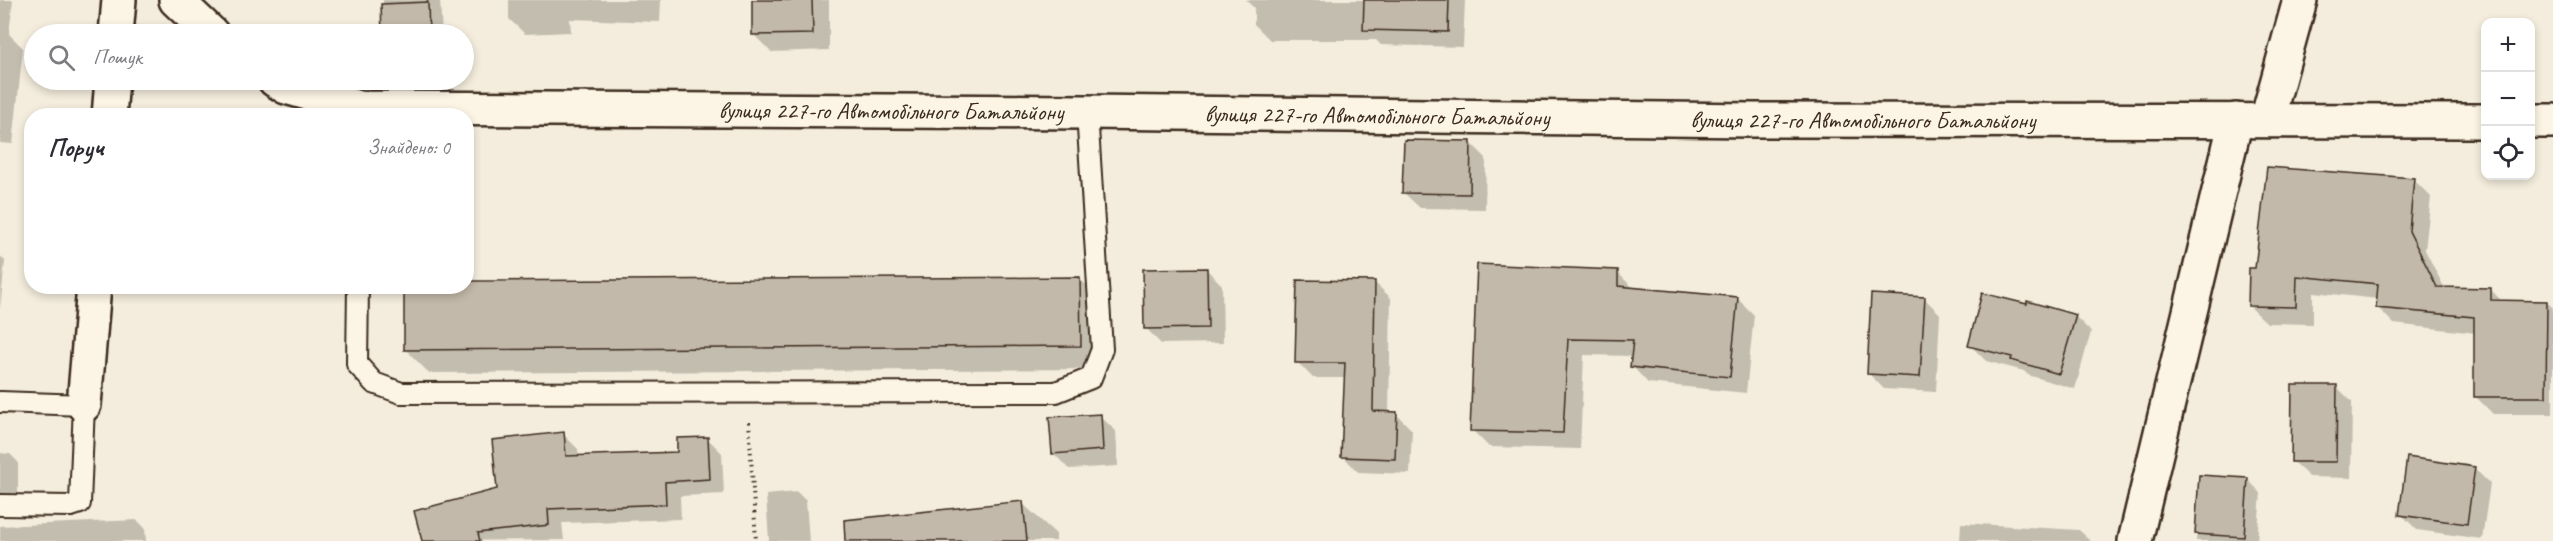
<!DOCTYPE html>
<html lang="uk">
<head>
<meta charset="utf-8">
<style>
  :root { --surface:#fff; --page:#f7f7f7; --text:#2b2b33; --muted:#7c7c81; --line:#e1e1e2 }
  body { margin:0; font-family:Caveat,sans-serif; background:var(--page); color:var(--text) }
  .controls { position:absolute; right:18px; top:18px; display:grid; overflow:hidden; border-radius:12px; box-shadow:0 3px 9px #0003 }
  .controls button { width:54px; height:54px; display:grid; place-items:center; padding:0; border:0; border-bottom:2px solid var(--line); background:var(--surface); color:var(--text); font:30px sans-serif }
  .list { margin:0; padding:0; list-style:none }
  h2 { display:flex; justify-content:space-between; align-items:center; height:78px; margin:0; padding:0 24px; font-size:26px }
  h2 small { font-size:20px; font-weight:400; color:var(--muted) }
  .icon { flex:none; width:33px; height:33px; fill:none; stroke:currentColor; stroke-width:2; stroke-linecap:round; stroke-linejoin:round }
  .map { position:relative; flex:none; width:2553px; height:541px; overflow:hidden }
  .search { position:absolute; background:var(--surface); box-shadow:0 3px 9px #0003; left:24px; top:24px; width:450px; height:66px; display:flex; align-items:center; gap:15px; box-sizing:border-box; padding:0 21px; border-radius:33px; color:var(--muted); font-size:22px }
  .panel { position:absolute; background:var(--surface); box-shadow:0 3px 9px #0003; left:24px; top:108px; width:450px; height:186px; border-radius:24px }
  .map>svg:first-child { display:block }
</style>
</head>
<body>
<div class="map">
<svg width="2553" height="541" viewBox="0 0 2553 541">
  <rect width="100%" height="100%" fill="#f4eddd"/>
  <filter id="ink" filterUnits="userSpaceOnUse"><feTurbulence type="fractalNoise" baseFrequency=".0167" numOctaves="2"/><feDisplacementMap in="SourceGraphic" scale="12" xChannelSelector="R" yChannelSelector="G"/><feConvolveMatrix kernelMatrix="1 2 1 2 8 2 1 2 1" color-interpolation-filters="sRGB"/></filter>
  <g filter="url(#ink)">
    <g fill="#0003">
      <path d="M0,0H13L9,34L23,48L13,144L0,143Z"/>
      <path d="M383,0H440L442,34H384Z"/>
      <path d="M509,0H661L660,22L570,19L571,32L525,34L509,19Z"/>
      <path d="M753,0H829V50L771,52L754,35Z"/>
      <path d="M1246,0H1465L1463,47L1381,45L1376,40H1270L1254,24V8Z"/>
      <path d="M1471,143L1486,158L1485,209L1420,208L1404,193Z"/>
      <path d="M2414,180L2431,197L2425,250L2445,289H2490L2502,301L2547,302L2553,308V414H2493L2475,396L2476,333L2394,324L2377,307L2378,299L2313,292V324L2267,323L2249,306L2256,270Z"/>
      <path d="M0,256L5,261L0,309Z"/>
      <path d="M1206,269L1222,285L1223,343L1161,344L1146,328Z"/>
      <path d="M1617,272L1634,289L1738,299L1754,315L1746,393L1648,383L1632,366L1633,356L1584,355L1580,449L1489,447L1472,430Z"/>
      <path d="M1080,279L1103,302L1104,369L429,373L405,349L466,286Z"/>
      <path d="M1375,283L1391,298L1389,413L1396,414L1412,430L1410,474L1358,472L1343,456L1346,378H1313L1297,362Z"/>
      <path d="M1924,298L1940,314L1936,392L1884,389L1868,373Z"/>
      <path d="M2075,316L2091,332L2075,389L2028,375L2024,371L1986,361L1970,345Z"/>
      <path d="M2336,386L2352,402L2351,478L2309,477L2293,462Z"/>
      <path d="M1100,416L1116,431L1118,466L1069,469L1053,453Z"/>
      <path d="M563,434L578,449L579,457L679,453L707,438L722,453L724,494L680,496L681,519L562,523L564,540L423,541L499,490Z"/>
      <path d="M0,453L10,454L18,462V499L0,498Z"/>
      <path d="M2474,468L2490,484L2482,539L2417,530L2401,514Z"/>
      <path d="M2201,477L2248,480L2261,493L2257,541H2196Z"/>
      <path d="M797,492L806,501L809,541H769L766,495Z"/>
      <path d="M1022,503L1056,534V541H895Z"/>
      <path d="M137,520L145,528L146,541H0V526Z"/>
      <path d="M1961,523L2079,530L2091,541H1960Z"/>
    </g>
    <g fill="#c3b9aa" stroke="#3b2a1e" stroke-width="1.5">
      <path d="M752,0H812L813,34L752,35Z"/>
      <path d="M1364,0H1449L1448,32L1363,30Z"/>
      <path d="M428,2L429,34H382L381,4Z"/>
      <path d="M1404,140L1471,141L1470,194L1402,193Z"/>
      <path d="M2267,167L2414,178L2409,231L2437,287L2491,288V300L2547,301L2546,397H2474V317L2376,308L2378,284L2297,276L2296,307L2248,306L2249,268H2255Z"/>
      <path d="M1477,264L1618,270V286L1738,297L1730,377L1630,367L1633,340L1568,339L1563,433L1470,431Z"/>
      <path d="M1207,268L1208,328L1144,329L1143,269Z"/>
      <path d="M1080,277L1081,346L404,350V286H466V281Z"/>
      <path d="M1297,280L1375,281L1373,411L1397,412L1395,459L1341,457L1345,363H1295Z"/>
      <path d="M1982,293L2027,304V301L2076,315L2059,374L2011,360L2012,357L1968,346Z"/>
      <path d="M1871,294L1925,297L1920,377L1867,374Z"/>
      <path d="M2292,385H2337L2336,462H2291Z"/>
      <path d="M1101,414L1103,450L1052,454L1049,417Z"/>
      <path d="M564,432L566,456L677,452V438L708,437L710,479L665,482L666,504L548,509L549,525L478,533L480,541H422L414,511L497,489L492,440Z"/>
      <path d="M2407,457L2475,467L2467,524L2399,515Z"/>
      <path d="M2199,475L2248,478L2244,537L2195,534Z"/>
      <path d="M1023,501L1027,541H845L844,520Z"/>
    </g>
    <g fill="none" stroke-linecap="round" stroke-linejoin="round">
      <defs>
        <g id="service">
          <path d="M358,286L357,364L374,383L401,393L1056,392L1091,378L1102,349L1087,112"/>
          <path d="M0,402L84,405L80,503L71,506L0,505"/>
        </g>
        <g id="minor">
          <path d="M176,0L212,34"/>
          <path d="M116,34L119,0"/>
          <path id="s1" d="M275,80L286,87L359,108L1087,112L1752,120L2486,121"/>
          <path d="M109,116L112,80"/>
          <path d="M2267,120L2300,0"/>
          <path d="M2530,121H2553"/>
          <path d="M84,405L94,286"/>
          <path d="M2135,541L2236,120"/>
        </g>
      </defs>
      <use href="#service" stroke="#3b2a1e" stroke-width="24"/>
      <use href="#minor" stroke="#3b2a1e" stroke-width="38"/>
      <path stroke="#3b2a1e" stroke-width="4" stroke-dasharray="1.5 4.5" stroke-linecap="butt" d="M749,422L756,541"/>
      <use href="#service" stroke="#fcf5e5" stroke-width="20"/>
      <use href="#minor" stroke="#fcf5e5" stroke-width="33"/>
    </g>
  </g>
  <g text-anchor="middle" stroke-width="5" stroke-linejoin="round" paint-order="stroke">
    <g font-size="24" fill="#3b2a1e" stroke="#fcf5e5">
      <text dy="8" stroke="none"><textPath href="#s1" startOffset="621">вулиця 227-го Автомобільного Батальйону</textPath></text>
      <text dy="8" stroke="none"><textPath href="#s1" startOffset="1107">вулиця 227-го Автомобільного Батальйону</textPath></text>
      <text dy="8" stroke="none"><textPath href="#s1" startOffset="1593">вулиця 227-го Автомобільного Батальйону</textPath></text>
    </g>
  </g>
</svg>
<div class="controls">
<button>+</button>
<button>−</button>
<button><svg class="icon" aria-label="locate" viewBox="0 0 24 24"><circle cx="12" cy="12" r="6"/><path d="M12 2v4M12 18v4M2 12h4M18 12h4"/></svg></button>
</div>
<div class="search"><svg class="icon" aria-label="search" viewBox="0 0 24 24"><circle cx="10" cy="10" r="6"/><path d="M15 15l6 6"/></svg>Пошук</div>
<section class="panel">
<h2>Поруч<small>Знайдено: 0</small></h2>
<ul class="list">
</ul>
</section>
</div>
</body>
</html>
